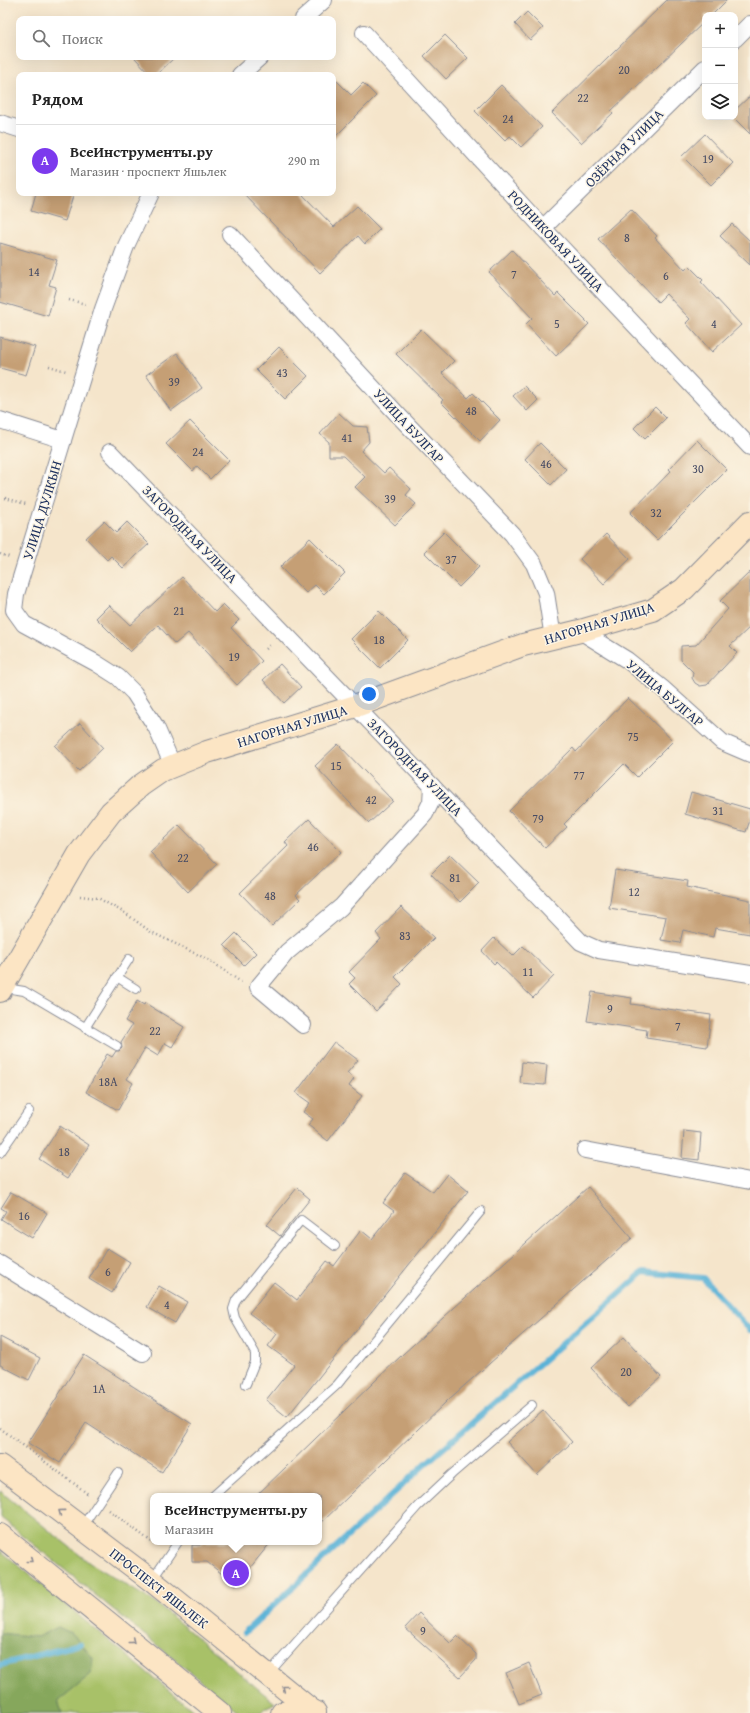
<!DOCTYPE html>
<html lang="ru">
<head>
<meta charset="utf-8">
<style>
  :root { --surface:#fff; --page:#f6f6f6; --text:#222; --muted:#767676; --line:#e0e0e0; --accent:#7c3aed }
  body { margin:0; font-family:"Gentium Book Plus",serif; background:var(--page); color:var(--text) }
  .controls { position:absolute; right:12px; top:12px; display:grid; overflow:hidden; border-radius:8px; box-shadow:0 4px 16px #0002 }
  .controls button { width:36px; height:36px; display:grid; place-items:center; padding:0; border:0; border-bottom:1px solid var(--line); background:var(--surface); color:var(--text); font:20px sans-serif }
  .you { position:absolute; left:369px; top:694px; width:14px; height:14px; margin:-10px; border:3px solid #fff; border-radius:50%; background:#1a73e8; box-shadow:0 0 0 6px #1a73e833 }
  .badge { display:grid; place-items:center; width:26px; height:26px; border-radius:50%; background:var(--accent); color:#fff; font-size:13px; font-weight:700 }
  .pin { position:absolute; translate:-50% -50%; border:2px solid #fff; box-shadow:0 1px 4px #0006 }
  .popup { position:absolute; left:150px; top:1493px; width:172px; height:52px; box-sizing:border-box; display:grid; place-content:center; border-radius:8px; background:var(--surface); filter:drop-shadow(0 1px 3px #0005); font-size:13px; white-space:nowrap; color:var(--muted) }
  .popup b { font-size:15px; color:var(--text) }
  .popup::after { content:''; position:absolute; left:50%; top:100%; margin-left:-8px; border:8px solid transparent; border-top-color:var(--surface) }
  .list { margin:0; padding:0; list-style:none }
  h2 { display:flex; justify-content:space-between; align-items:center; height:52px; margin:0; padding:0 16px; font-size:17px }
  h2 small { font-size:13px; font-weight:400; color:var(--muted) }
  .list li { display:grid; grid-template-columns:26px 1fr auto; gap:12px; align-items:center; box-sizing:border-box; height:72px; padding:0 16px; border-top:1px solid var(--line) }
  .list b { display:block; font-size:15px; white-space:nowrap }
  .list p { margin:0; font-size:13px; white-space:nowrap; color:var(--muted) }
  .list em { font-size:13px; font-style:normal; color:var(--muted) }
  .icon { flex:none; width:22px; height:22px; fill:none; stroke:currentColor; stroke-width:2; stroke-linecap:round; stroke-linejoin:round }
  .map { position:relative; flex:none; width:750px; height:1713px; overflow:hidden }
  .search { position:absolute; background:var(--surface); box-shadow:0 4px 16px #0002; left:16px; top:16px; width:320px; height:44px; display:flex; align-items:center; gap:10px; box-sizing:border-box; padding:0 14px; border-radius:8px; color:var(--muted); font-size:15px }
  .panel { position:absolute; background:var(--surface); box-shadow:0 4px 16px #0002; left:16px; top:72px; width:320px; height:124px; border-radius:8px }
  .map>svg:first-child { display:block }
</style>
</head>
<body>
<div class="map">
<svg width="750" height="1713" viewBox="0 0 750 1713">
  <rect width="100%" height="100%" fill="#fcf5e5"/>
  <filter id="ink" filterUnits="userSpaceOnUse"><feTurbulence type="fractalNoise" baseFrequency=".025" numOctaves="2"/><feDisplacementMap in="SourceGraphic" scale="8" xChannelSelector="R" yChannelSelector="G"/><feConvolveMatrix kernelMatrix="1 2 1 2 8 2 1 2 1" color-interpolation-filters="sRGB"/></filter>
  <filter id="wash" filterUnits="userSpaceOnUse"><feTurbulence type="fractalNoise" baseFrequency=".012" numOctaves="4" result="noise"/><feDisplacementMap in="SourceGraphic" scale="16" xChannelSelector="R" yChannelSelector="G"/><feGaussianBlur stdDeviation="0.9" result="paint"/><feColorMatrix in="noise" values="0 0 0 0 0 0 0 0 0 0 0 0 0 0 0 0 0 1.4 0 .05"/><feComposite in="paint" operator="in"/></filter>
  <g filter="url(#wash)">
    <rect width="100%" height="100%" fill="#f5e5cb"/>
    <g fill="#a8c167" stroke="#627862">
      <path d="M0,1491L91,1564L156,1603L275,1703L265,1708L260,1713H240L0,1517Z"/>
      <path d="M0,1550L196,1713H0Z"/>
    </g>
    <path fill="#86a75c" stroke="#506b5d" d="M58,1627L73,1634L93,1658L91,1674L58,1701L62,1713H0V1633L37,1637Z"/>
    <g fill="none" stroke-linecap="round" stroke-linejoin="round">
      <g stroke="#5ab2d7" stroke-width="6">
        <path d="M244,1633L423,1466L602,1309L643,1272L703,1278L750,1330"/>
        <path d="M0,1665L80,1644"/>
      </g>
    </g>
    <g id="blocks">
      <g fill="#c59f75">
        <path d="M667,0H727L712,15H705V21L611,111L613,113L581,143L552,113Z"/>
        <path d="M527,12L543,28L530,40L515,24Z"/>
        <path d="M445,35L468,58L446,79L424,56Z"/>
        <path d="M134,57H175L156,75H151Z"/>
        <path d="M333,77L351,95L363,83L376,96L333,139Z"/>
        <path d="M501,85L542,127L521,147L510,136L505,141L475,111Z"/>
        <path d="M750,96V134L733,117H735V110Z"/>
        <path d="M705,134L733,163L711,185L682,156Z"/>
        <path d="M36,193H74L65,221L31,211Z"/>
        <path d="M243,193H301L334,227L357,206L380,229L365,244L358,236L320,273Z"/>
        <path d="M631,209L657,236L655,238L685,270L689,266L703,280L701,282L741,325L712,352L686,323L690,319L666,294L658,302L598,239Z"/>
        <path d="M732,224L750,241V265L720,236Z"/>
        <path d="M0,243L57,260L49,285L56,287L48,316L0,302Z"/>
        <path d="M512,250L555,296L558,293L589,324L556,356L526,324L532,318L489,272Z"/>
        <path d="M421,329L454,361L442,373L468,398L473,393L500,420L480,441L441,402L443,400L396,354Z"/>
        <path d="M0,337L35,347L26,375L0,368Z"/>
        <path d="M279,347L308,376L285,399L256,370Z"/>
        <path d="M177,353L202,388L171,411L146,375Z"/>
        <path d="M524,386L538,400L527,411L513,396Z"/>
        <path d="M655,407L666,418L645,439L634,428Z"/>
        <path d="M339,413L353,426L367,427L369,442L361,451L384,473L389,468L411,489L406,495L416,504L395,525L355,487L365,477L343,456H329V442L320,434Z"/>
        <path d="M190,421L229,460L210,479L197,466L193,471L166,444Z"/>
        <path d="M697,440L727,470L657,540L630,513L671,471L669,469Z"/>
        <path d="M540,443L566,469L551,485L525,459Z"/>
        <path d="M104,521L116,533L127,522L149,544L123,568L111,556L107,560L86,538Z"/>
        <path d="M444,532L479,567L459,587L424,552Z"/>
        <path d="M606,534L630,559L604,584L580,559Z"/>
        <path d="M310,538L345,573L324,594L315,585L306,593L280,567Z"/>
        <path d="M750,572V627L730,646L737,653L707,685L700,686L695,683L692,678L693,672L681,660V646L696,645L728,609L720,601Z"/>
        <path d="M182,577L215,612L223,604L239,620L231,628L262,661L237,685L188,633L175,644L158,625L130,652L96,618L109,605L130,625Z"/>
        <path d="M379,611L408,640L380,668L351,639Z"/>
        <path d="M280,664L301,687L284,703L263,680Z"/>
        <path d="M628,698L673,741L637,777L624,764L564,824L567,827L545,848L509,811L573,748L576,752Z"/>
        <path d="M80,723L103,748L79,771L55,746Z"/>
        <path d="M338,744L393,801L369,823L315,766Z"/>
        <path d="M691,792L750,809V820L746,832L685,814Z"/>
        <path d="M309,819L341,852L296,895L300,899L272,926L240,893L288,846L285,842Z"/>
        <path d="M179,825L217,864L188,892L150,852Z"/>
        <path d="M450,855L479,883L460,902L431,874Z"/>
        <path d="M615,870L688,881L687,887L750,900V934L715,928L713,937L683,930L680,943L661,940L666,917L609,908Z"/>
        <path d="M401,907L434,938L395,977L402,984L376,1011L349,984L355,978L349,972L381,939L376,933Z"/>
        <path d="M236,933L256,953L244,965L224,945Z"/>
        <path d="M494,938L513,956L523,946L554,976L533,998L496,962L494,964L482,951Z"/>
        <path d="M592,992L632,998L631,1004L711,1015L707,1047L646,1038L647,1030L587,1021Z"/>
        <path d="M137,1001L144,1005L145,1003L184,1027L172,1047L165,1043L158,1056L145,1048L127,1079L133,1083L118,1110L86,1092L107,1054L112,1057L116,1051H119L122,1048L121,1042L132,1025L125,1021Z"/>
        <path d="M334,1042L358,1060L347,1073L354,1079L349,1086L362,1096L328,1141L308,1125L313,1119L303,1112L310,1103L296,1093Z"/>
        <path d="M522,1062L547,1065L545,1085L520,1083Z"/>
        <path d="M60,1126L89,1145L68,1178L39,1159Z"/>
        <path d="M684,1131L701,1133L699,1160L682,1158Z"/>
        <path d="M405,1173L433,1192L447,1174L468,1191L287,1417L266,1400L294,1365L268,1346L277,1334L249,1313L274,1282L297,1300L327,1261L334,1266L361,1230L372,1239L394,1211L383,1203Z"/>
        <path d="M588,1187L632,1238L448,1400L319,1525V1496H256L403,1354Z"/>
        <path d="M297,1188L310,1199L280,1236L267,1225Z"/>
        <path d="M11,1192L47,1213L32,1238L1,1219L6,1211L1,1208Z"/>
        <path d="M107,1248L130,1262L112,1293L89,1279Z"/>
        <path d="M159,1286L187,1302L175,1323L147,1307Z"/>
        <path d="M0,1337L40,1358L29,1380L0,1365Z"/>
        <path d="M624,1337L661,1377L628,1407L591,1368Z"/>
        <path d="M84,1355L192,1424L162,1472L86,1423L60,1463L28,1443Z"/>
        <path d="M543,1410L572,1442L537,1475L507,1442Z"/>
        <path d="M203,1542H271L236,1585L207,1562H192V1545H200Z"/>
        <path d="M419,1613L450,1643L457,1636L476,1654V1660L460,1677L405,1628Z"/>
        <path d="M529,1663L542,1695L519,1704L506,1673Z"/>
      </g>
    </g>
  </g>
  <g filter="url(#ink)">
    <use href="#blocks" fill-opacity="0" stroke="#888a94" stroke-width="1"/>
    <g fill="none" stroke-linecap="round" stroke-linejoin="round">
      <defs>
        <g id="lane">
          <path d="M117,977L136,989"/>
          <path d="M5,990L12,989L24,991L117,1046"/>
          <path d="M85,1028L129,959"/>
          <path d="M0,1153L29,1111"/>
          <path d="M246,1384L255,1362V1353L235,1318L233,1309L236,1300L301,1220L335,1246"/>
          <path d="M213,1496L337,1385L481,1211"/>
          <path d="M82,1527L118,1473"/>
          <path d="M152,1580L178,1542"/>
          <path d="M268,1674L418,1506L452,1474L532,1405"/>
        </g>
        <g id="street">
          <path d="M303,19L324,0"/>
          <path d="M364,33L543,228L750,447"/>
          <path d="M735,39L750,24"/>
          <path d="M240,75L260,57"/>
          <path d="M0,123L19,129"/>
          <path d="M151,193L126,246L103,309L16,594L14,610L24,624L96,663L118,677L134,693L156,727L173,766"/>
          <path d="M543,228L705,68"/>
          <path d="M230,234L400,417L512,534L534,564L546,593L553,638"/>
          <path d="M0,420L63,440"/>
          <path d="M110,452L432,786L581,942L599,950L750,974"/>
          <path d="M580,631L627,660L662,688L722,742L750,754"/>
          <path d="M303,1025L258,987L287,952L341,907L425,814L431,802L432,786"/>
          <path d="M585,1150L750,1181"/>
          <path d="M0,1264L143,1353"/>
        </g>
        <g id="secondary">
          <path d="M0,991L79,854L111,812L140,786L163,770L207,752L356,706L523,645L580,631L653,610L684,589L750,522"/>
          <path d="M0,1466L152,1581L315,1713"/>
          <path d="M0,1535L220,1713"/>
          <path d="M282,1713L298,1711L315,1712"/>
        </g>
      </defs>
      <use href="#lane" stroke="#888a94" stroke-width="10"/>
      <use href="#street" stroke="#888a94" stroke-width="18"/>
      <use href="#secondary" stroke="#888a94" stroke-width="24"/>
      <g stroke="#888a94" stroke-width="2.5" stroke-dasharray="1 3" stroke-linecap="butt">
        <path d="M69,300L86,304"/>
        <path d="M49,366L66,371"/>
        <path d="M5,498L26,504"/>
        <path d="M0,554L9,557"/>
        <path d="M266,649L271,644"/>
        <path d="M80,896L98,898L125,913L151,932L209,960L241,982"/>
        <path d="M0,1428L88,1494"/>
        <path d="M109,1510L157,1546"/>
      </g>
      <use href="#lane" stroke="#fff" stroke-width="8"/>
      <use href="#street" stroke="#fff" stroke-width="16"/>
      <use href="#secondary" stroke="#fce5c4" stroke-width="22"/>
    </g>
    <defs><path id="oneway-chevron" d="M-2-3.5L2.5 0L-2 3.5" fill="none" stroke-width="1.6" stroke-linecap="round" stroke-linejoin="round"/></defs>
    <g stroke="#8c8a91">
      <use href="#oneway-chevron" transform="translate(61 1512) rotate(-143)"/>
      <use href="#oneway-chevron" transform="translate(30 1560) rotate(39)"/>
      <use href="#oneway-chevron" transform="translate(132 1641) rotate(39)"/>
      <use href="#oneway-chevron" transform="translate(285 1688) rotate(-141)"/>
    </g>
  </g>
  <g text-anchor="middle" stroke-width="3" stroke-linejoin="round" paint-order="stroke">
    <g font-size="12" fill="#464b64">
      <text x="624" y="74">20</text>
      <text x="583" y="102">22</text>
      <text x="508" y="123">24</text>
      <text x="708" y="163">19</text>
      <text x="627" y="242">8</text>
      <text x="34" y="276">14</text>
      <text x="514" y="279">7</text>
      <text x="666" y="280">6</text>
      <text x="557" y="328">5</text>
      <text x="714" y="328">4</text>
      <text x="282" y="377">43</text>
      <text x="174" y="386">39</text>
      <text x="471" y="415">48</text>
      <text x="347" y="442">41</text>
      <text x="198" y="456">24</text>
      <text x="546" y="468">46</text>
      <text x="698" y="473">30</text>
      <text x="390" y="503">39</text>
      <text x="656" y="517">32</text>
      <text x="451" y="564">37</text>
      <text x="179" y="615">21</text>
      <text x="379" y="644">18</text>
      <text x="234" y="661">19</text>
      <text x="633" y="741">75</text>
      <text x="336" y="770">15</text>
      <text x="579" y="780">77</text>
      <text x="371" y="804">42</text>
      <text x="718" y="815">31</text>
      <text x="538" y="823">79</text>
      <text x="313" y="851">46</text>
      <text x="183" y="862">22</text>
      <text x="455" y="882">81</text>
      <text x="634" y="896">12</text>
      <text x="270" y="900">48</text>
      <text x="405" y="940">83</text>
      <text x="528" y="976">11</text>
      <text x="610" y="1013">9</text>
      <text x="678" y="1031">7</text>
      <text x="155" y="1035">22</text>
      <text x="108" y="1086">18А</text>
      <text x="64" y="1156">18</text>
      <text x="24" y="1220">16</text>
      <text x="108" y="1276">6</text>
      <text x="167" y="1309">4</text>
      <text x="626" y="1376">20</text>
      <text x="99" y="1393">1А</text>
      <text x="423" y="1635">9</text>
    </g>
    <g font-size="14" fill="#1b2f5e" stroke="#fcf5e5">
      <text transform="translate(624 148) rotate(-45)" y="5">ОЗЁРНАЯ УЛИЦА</text>
      <text transform="translate(556 241) rotate(47)" y="5">РОДНИКОВАЯ УЛИЦА</text>
      <text transform="translate(409 426) rotate(47)" y="5">УЛИЦА БУЛГАР</text>
      <text transform="translate(42 510) rotate(-73)" y="5">УЛИЦА ДУЛКЫН</text>
      <text transform="translate(190 534) rotate(46)" y="5">ЗАГОРОДНАЯ УЛИЦА</text>
      <text transform="translate(599 623) rotate(-17)" y="5">НАГОРНАЯ УЛИЦА</text>
      <text transform="translate(665 693) rotate(40)" y="5">УЛИЦА БУЛГАР</text>
      <text transform="translate(292 726) rotate(-17)" y="5">НАГОРНАЯ УЛИЦА</text>
      <text transform="translate(415 767) rotate(46)" y="5">ЗАГОРОДНАЯ УЛИЦА</text>
      <text transform="translate(159 1588) rotate(38)" y="5">ПРОСПЕКТ ЯШЬЛЕК</text>
    </g>
  </g>
</svg>
<div class="controls">
<button>+</button>
<button>−</button>
<button><svg class="icon" aria-label="layers" viewBox="0 0 24 24"><path d="M12 4l9 5-9 5-9-5zM3 14l9 5 9-5"/></svg></button>
</div>
<div class="you"></div>
<div class="pin badge" style="left:236px;top:1573px">A</div>
<div class="popup"><b>ВсеИнструменты.ру</b>Магазин</div>
<div class="search"><svg class="icon" aria-label="search" viewBox="0 0 24 24"><circle cx="10" cy="10" r="6"/><path d="M15 15l6 6"/></svg>Поиск</div>
<section class="panel">
<h2>Рядом<small></small></h2>
<ul class="list">
<li><span class="badge">A</span><div><b>ВсеИнструменты.ру</b><p>Магазин · проспект Яшьлек</p></div><em>290 m</em></li>
</ul>
</section>
</div>
</body>
</html>
